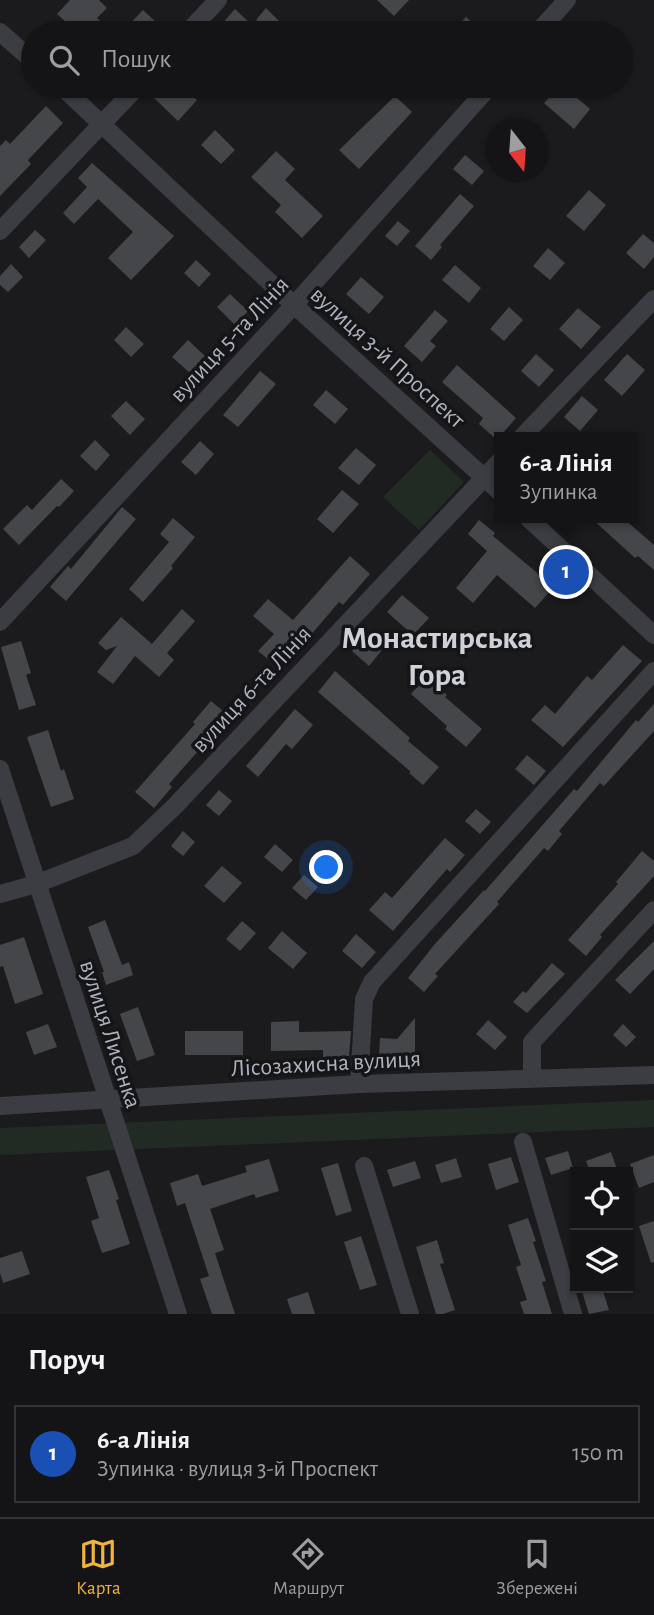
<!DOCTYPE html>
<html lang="uk">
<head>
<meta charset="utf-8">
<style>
  :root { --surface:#141416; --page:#1d1d1f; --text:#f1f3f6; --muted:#9d9ea1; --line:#333335; --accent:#f2b43d }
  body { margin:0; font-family:"Alegreya Sans",sans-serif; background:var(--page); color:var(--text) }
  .controls { position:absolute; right:21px; bottom:21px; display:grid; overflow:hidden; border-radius:0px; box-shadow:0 2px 5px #0004 }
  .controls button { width:63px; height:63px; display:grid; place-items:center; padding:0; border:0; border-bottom:2px solid var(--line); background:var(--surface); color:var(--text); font:35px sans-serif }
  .compass { position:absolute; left:486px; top:119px; width:63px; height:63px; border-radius:50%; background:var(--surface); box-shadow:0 2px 5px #0004; rotate:163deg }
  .you { position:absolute; left:327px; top:868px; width:24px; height:24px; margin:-18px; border:5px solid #fff; border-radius:50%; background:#1a73e8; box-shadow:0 0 0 10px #1a73e833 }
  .badge { display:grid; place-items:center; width:46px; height:46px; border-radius:50%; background:var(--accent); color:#fff; font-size:23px; font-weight:700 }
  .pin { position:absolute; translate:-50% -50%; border:4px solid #fff; box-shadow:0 2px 7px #0006 }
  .popup { position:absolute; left:494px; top:432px; width:144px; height:91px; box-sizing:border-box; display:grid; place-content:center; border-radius:0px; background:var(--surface); filter:drop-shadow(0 2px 5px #0005); font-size:23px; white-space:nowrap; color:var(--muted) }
  .popup b { font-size:26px; color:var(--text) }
  .popup::after { content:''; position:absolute; left:50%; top:100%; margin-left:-14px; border:14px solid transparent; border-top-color:var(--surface) }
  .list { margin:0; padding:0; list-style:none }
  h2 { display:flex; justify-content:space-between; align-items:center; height:91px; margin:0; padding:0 28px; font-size:30px }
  h2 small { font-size:23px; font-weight:400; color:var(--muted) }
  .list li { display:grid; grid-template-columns:46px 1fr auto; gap:21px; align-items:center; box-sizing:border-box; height:98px; margin:0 14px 14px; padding:0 14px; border:2px solid var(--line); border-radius:0px }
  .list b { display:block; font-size:26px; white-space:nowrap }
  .list p { margin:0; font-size:23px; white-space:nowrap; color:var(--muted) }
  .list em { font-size:23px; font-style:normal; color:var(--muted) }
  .icon { flex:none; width:38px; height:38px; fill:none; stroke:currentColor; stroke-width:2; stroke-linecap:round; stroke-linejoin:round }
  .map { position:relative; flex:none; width:654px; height:1314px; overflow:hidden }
  .search { position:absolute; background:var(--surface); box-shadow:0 2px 5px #0004; left:21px; right:21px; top:21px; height:77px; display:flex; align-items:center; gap:18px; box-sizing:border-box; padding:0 24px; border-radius:38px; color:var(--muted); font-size:26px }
  .sheet { height:203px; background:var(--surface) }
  nav { display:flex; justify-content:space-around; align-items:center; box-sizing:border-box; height:98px; border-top:2px solid var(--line); background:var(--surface); font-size:19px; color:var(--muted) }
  nav a { display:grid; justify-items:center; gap:4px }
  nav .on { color:var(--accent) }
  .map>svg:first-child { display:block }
</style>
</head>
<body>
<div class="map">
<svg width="654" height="1314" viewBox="0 0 654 1314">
  <rect width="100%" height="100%" fill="#1b1b1d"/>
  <g fill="#222b23">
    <path d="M430,450L464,482L419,530L383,497Z"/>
    <path d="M654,1100V1127L0,1155V1128Z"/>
  </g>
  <g fill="#45464a">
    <path d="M70,0H99L107,8L97,18L113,33H78L57,14Z"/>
    <path d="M377,0H409L394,16Z"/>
    <path d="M266,8L281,23L271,33L256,20Z"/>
    <path d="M235,9L254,27L247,33H227L220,26Z"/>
    <path d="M143,10L157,23L147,33H121Z"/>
    <path d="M466,17L484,33H451Z"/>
    <path d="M166,86H182L197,100L178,121L154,98Z"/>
    <path d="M560,86H563L590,109L574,129L544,103Z"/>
    <path d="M395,96L412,112L359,169L339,150Z"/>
    <path d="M46,106L63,123L28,160L31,164L0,196V146L6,140L10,144Z"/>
    <path d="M215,130L235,150L221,164L201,145Z"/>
    <path d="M276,151L295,169L285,180L323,216L302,238L275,212L281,205L251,177Z"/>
    <path d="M465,155L484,171L472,185L453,169Z"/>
    <path d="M92,163L174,236L131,280L108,258L133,232L98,199L74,224L63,213L87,187L78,178Z"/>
    <path d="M589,190L606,205L584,231L566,216Z"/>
    <path d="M460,194L474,206L440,245L442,247L431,260L415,246Z"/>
    <path d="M398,221L410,231L397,246L385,236Z"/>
    <path d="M35,230L46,240L29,258L19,247Z"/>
    <path d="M643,234L654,243V257L644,269L626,253Z"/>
    <path d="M548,248L565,263L550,280L533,266Z"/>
    <path d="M196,260L211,274L199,287L184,273Z"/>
    <path d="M11,264L23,277L8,292L0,285V276Z"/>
    <path d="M455,265L481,288L469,303L442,280Z"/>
    <path d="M361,277L384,297L369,314L346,294Z"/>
    <path d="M230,294L248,311L235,325L217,307Z"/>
    <path d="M509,307L523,320L504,341L490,329Z"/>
    <path d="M578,308L601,327L581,349L559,329Z"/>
    <path d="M435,310L448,321L430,341L436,346L422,362L404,346Z"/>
    <path d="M126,327L144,344L131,357L114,340Z"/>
    <path d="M188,340L206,357L190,373L172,357Z"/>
    <path d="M536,354L554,370L539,387L521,371Z"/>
    <path d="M627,354L645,370L622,396L604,380Z"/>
    <path d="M457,365L516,418L497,440L479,424L483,418L442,382Z"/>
    <path d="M260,371L276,384L238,427L223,415Z"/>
    <path d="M326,390L348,409L335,424L313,405Z"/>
    <path d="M582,396L598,410L580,431L564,417Z"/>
    <path d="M126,401L145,419L130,435L111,416Z"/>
    <path d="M95,440L110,455L96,471L80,456Z"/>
    <path d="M200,441L214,454L196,475L181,462Z"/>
    <path d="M356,448L376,465L359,485L338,468Z"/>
    <path d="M61,479L74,491L59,507L57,506L19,545L3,529L27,505L32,510Z"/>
    <path d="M342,490L359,504L333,533L317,519Z"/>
    <path d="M122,507L136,519L66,601L50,587L68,566L71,569Z"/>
    <path d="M173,518L195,537L171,566L173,568L143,602L129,589L169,542L160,534Z"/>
    <path d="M591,518H623L654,545V570L638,556L635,558Z"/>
    <path d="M479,520L495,533L493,536L554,587L535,608L497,575L473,603L456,588L487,551L468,534Z"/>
    <path d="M350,556L370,574L343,605L339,602L281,670L258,651L274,634L253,616L268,599L293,620Z"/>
    <path d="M402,595L429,618L413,635L387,612Z"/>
    <path d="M182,609L195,621L167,653L174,660L159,677L135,656L113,684L97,672L117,646L106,650L98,643L121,617L152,644Z"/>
    <path d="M365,636L382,650L369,666L352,651Z"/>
    <path d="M21,641L31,673L26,675L36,705L19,710L1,647Z"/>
    <path d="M623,645L642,661L563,747L531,720L545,705L555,714L587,676L592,680Z"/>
    <path d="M335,671L410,738L408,741L439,767L423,785L409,773L411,772L318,692Z"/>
    <path d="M426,677L447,695L445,697L482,729L466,747L445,729L447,726L411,694Z"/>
    <path d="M211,701L229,716L169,784L172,787L154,808L135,792L195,724L193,722Z"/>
    <path d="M654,704V731L604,786L600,783L559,831L562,834L548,851L544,848L497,902L499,904L435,974L438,976L424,992L408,978L434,945L484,890L485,891L574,789L577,791L636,720L638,722Z"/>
    <path d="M295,709L313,725L292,749L286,744L258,777L246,766Z"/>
    <path d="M48,730L61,771L64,769L74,799L51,807L27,737Z"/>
    <path d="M527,755L546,771L534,785L515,769Z"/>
    <path d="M219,790L232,801L219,816L206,805Z"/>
    <path d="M476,809L491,822L480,834L465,821Z"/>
    <path d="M183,831L195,842L183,856L171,846Z"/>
    <path d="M445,838L465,855L450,872L447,869L393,931L369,910L385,892L392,898Z"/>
    <path d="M275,844L293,860L282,872L264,857Z"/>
    <path d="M642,851L654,861V876L600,935L602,937L586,956L568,940L618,884L616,882Z"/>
    <path d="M222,866L242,883L224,903L204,886Z"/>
    <path d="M304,875L318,887L306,900L292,888Z"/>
    <path d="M105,920L122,965L129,962L133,975L106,985L102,972H104L88,927Z"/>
    <path d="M242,921L256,933L240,951L226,939Z"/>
    <path d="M282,931L307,953L293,969L268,948Z"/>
    <path d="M356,934L376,952L362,968L342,951Z"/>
    <path d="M24,937L43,994L15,1004L3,966L0,967V945Z"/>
    <path d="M654,941V969L630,994L615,980Z"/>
    <path d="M552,963L565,974L527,1013L513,1002L523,991L526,993Z"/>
    <path d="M138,1007L155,1055L137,1061L120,1014Z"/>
    <path d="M415,1018V1055H379L380,1038L397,1039Z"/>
    <path d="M488,1020L507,1037L495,1050L476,1034Z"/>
    <path d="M299,1021V1032L351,1031L349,1056L323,1057V1050L271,1051V1022Z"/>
    <path d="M48,1024L57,1047L34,1055L26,1032Z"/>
    <path d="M623,1024L636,1037L626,1047L613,1035Z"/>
    <rect x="185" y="1031" width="58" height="24"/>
    <path d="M568,1151L573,1168L551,1175L545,1158Z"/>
    <path d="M611,1152L617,1169L607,1172H590L586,1161Z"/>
    <path d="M654,1155V1182L639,1188L630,1164Z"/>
    <path d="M511,1157L519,1182L496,1190L488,1164Z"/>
    <path d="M456,1158L462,1177L441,1183L435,1165Z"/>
    <path d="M269,1159L279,1191L256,1198L254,1194L210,1209L224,1250L215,1253L235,1314H212L200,1279L209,1276L185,1203L177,1206L170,1183L198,1174L202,1186L247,1172L245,1166Z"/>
    <path d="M415,1161L421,1178L393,1187L387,1170Z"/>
    <path d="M338,1163L352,1211L336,1216L321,1168Z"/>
    <path d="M109,1170L119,1199L116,1200L130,1244L102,1253L91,1221L99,1218L86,1177Z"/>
    <path d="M528,1218L536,1241L533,1242L546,1281L542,1282L552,1314H524L520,1302L527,1300L516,1267L521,1265L508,1225Z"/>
    <path d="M654,1221V1262L651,1263L639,1226Z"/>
    <path d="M361,1236L377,1285L360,1290L344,1242Z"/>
    <path d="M437,1240L444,1263L440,1264L455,1310L443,1314H436L416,1247Z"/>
    <path d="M22,1251L30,1274L3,1283L0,1273V1258Z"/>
    <path d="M581,1288H602L609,1310L589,1314Z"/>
    <path d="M308,1292L315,1314H292L287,1299Z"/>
  </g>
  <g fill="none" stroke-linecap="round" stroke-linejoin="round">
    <g stroke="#3b3d42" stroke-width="18">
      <path d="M0,32L33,61"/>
      <path d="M187,33L218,0"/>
      <path d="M537,33L567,0"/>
      <path d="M61,86L294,305L500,492"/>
      <path d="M0,231L138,86"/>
      <path d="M522,437L654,299"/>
      <path d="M528,518L654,635"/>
      <path d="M0,622L294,305L490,86"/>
      <path d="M0,769L178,1314"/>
      <path d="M0,894L36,884L133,846L175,806L500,461"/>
      <path d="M532,1078V1042L654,910"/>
      <path d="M359,1084L364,999L372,982L654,671"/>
      <path d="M0,1106L359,1084L654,1075"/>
      <path d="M523,1142L573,1314"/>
      <path d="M364,1166L410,1314"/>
    </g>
  </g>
  <g text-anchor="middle" stroke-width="7" stroke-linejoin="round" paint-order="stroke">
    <g font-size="24" fill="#adb2bc" stroke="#151518">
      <text transform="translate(229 339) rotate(-47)" y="8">вулиця 5-та Лінія</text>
      <text transform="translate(388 357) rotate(42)" y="8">вулиця 3-й Проспект</text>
      <text transform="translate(251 689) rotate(-47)" y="8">вулиця 6-та Лінія</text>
      <text transform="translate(111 1034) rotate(72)" y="8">вулиця Лисенка</text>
      <text transform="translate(326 1063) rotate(-3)" y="8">Лісозахисна вулиця</text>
    </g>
    <g font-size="32" font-weight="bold" fill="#ced1d8" stroke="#151518">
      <text x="437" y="648">Монастирська<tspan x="437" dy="37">Гора</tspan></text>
    </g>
  </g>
</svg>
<div class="controls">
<button><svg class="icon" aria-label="locate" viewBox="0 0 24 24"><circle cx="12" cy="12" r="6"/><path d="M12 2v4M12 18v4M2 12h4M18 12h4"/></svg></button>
<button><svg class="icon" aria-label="layers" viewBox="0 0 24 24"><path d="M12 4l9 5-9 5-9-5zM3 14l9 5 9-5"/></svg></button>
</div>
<svg class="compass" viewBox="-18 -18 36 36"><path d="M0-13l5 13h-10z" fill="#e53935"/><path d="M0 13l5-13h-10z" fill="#9d9ea1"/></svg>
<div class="you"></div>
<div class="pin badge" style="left:566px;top:572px;background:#1a4fb4">1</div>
<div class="popup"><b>6-а Лінія</b>Зупинка</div>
<div class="search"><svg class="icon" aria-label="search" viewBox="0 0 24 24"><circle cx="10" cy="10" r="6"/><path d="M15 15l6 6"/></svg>Пошук</div>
</div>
<section class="sheet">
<h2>Поруч<small></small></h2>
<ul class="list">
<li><span class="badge" style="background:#1a4fb4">1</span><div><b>6-а Лінія</b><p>Зупинка · вулиця 3-й Проспект</p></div><em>150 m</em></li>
</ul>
</section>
<nav>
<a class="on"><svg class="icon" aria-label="map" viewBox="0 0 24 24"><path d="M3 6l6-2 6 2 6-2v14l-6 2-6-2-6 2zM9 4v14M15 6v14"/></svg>Карта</a>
<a><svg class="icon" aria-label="directions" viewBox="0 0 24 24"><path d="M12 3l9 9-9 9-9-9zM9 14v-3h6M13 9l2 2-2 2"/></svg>Маршрут</a>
<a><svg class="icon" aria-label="saved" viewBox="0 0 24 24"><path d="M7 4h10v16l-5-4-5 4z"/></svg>Збережені</a>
</nav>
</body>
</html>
